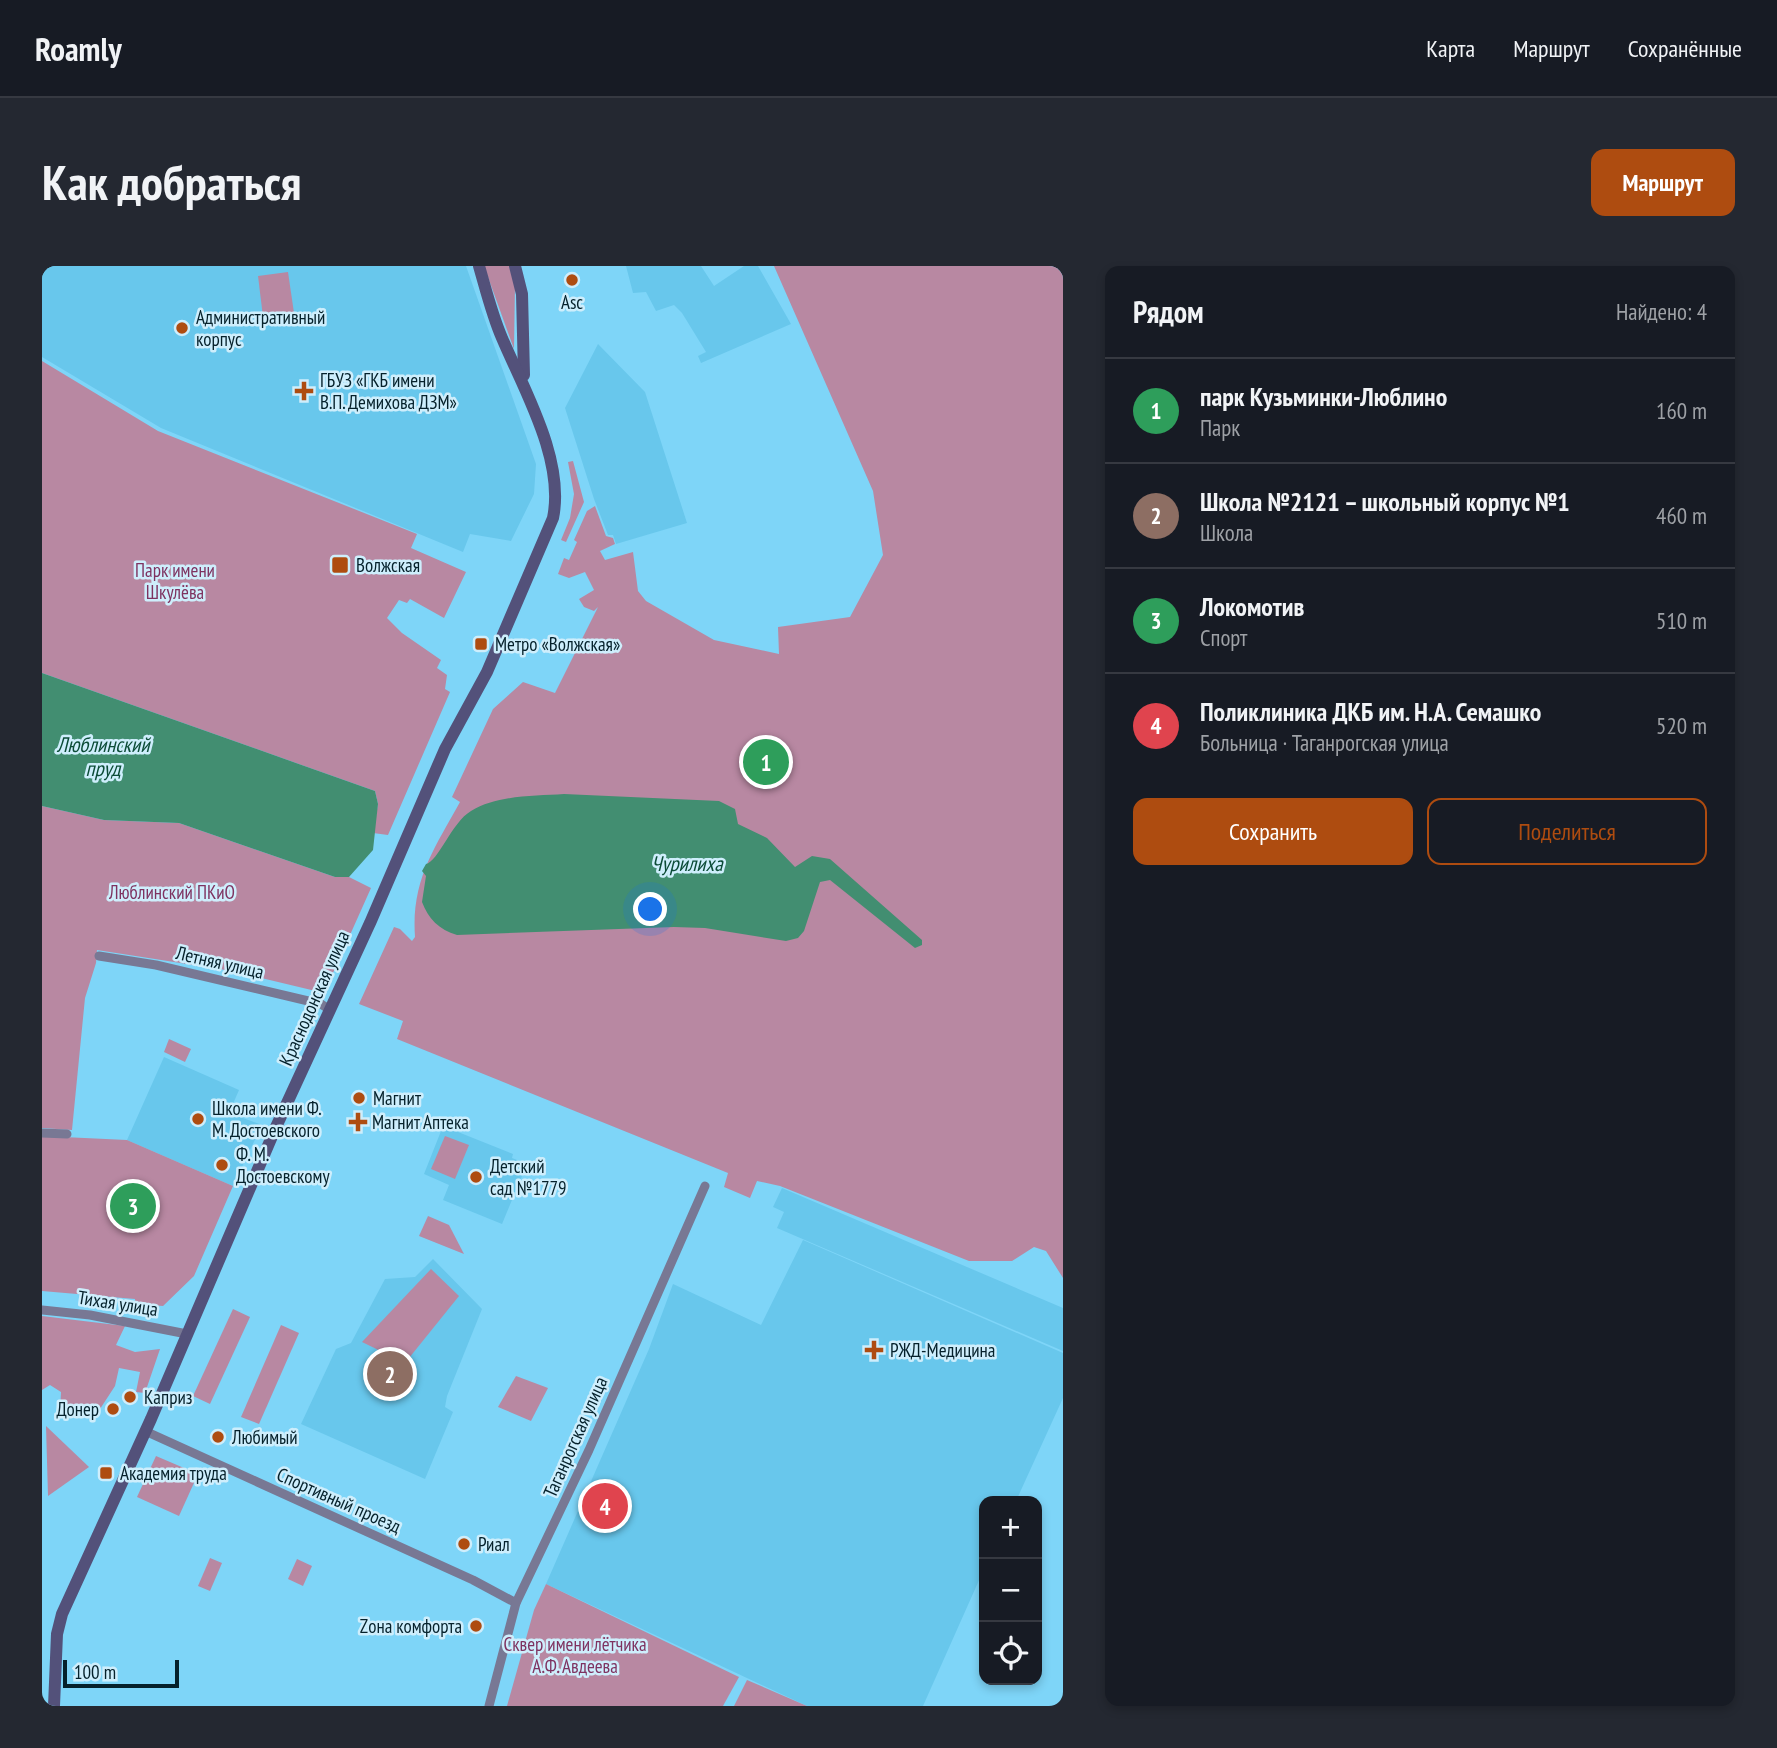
<!DOCTYPE html>
<html lang="ru">
<head>
<meta charset="utf-8">
<style>
  :root { --surface:#171b24; --page:#242831; --text:#f1f3f6; --muted:#9ea1a6; --line:#363941; --accent:#ae4c10 }
  body { margin:0; font-family:"PT Sans Narrow",sans-serif; background:var(--page); color:var(--text) }
  .controls { position:absolute; right:21px; bottom:21px; display:grid; overflow:hidden; border-radius:14px; box-shadow:0 4px 10px #0003 }
  .controls button { width:63px; height:63px; display:grid; place-items:center; padding:0; border:0; border-bottom:2px solid var(--line); background:var(--surface); color:var(--text); font:35px sans-serif }
  .scale { position:absolute; left:21px; bottom:18px; width:116px; box-sizing:border-box; padding-left:7px; border:4px solid #05212b; border-top:0; font-size:19px; line-height:24px; white-space:nowrap; color:#05212b; -webkit-text-stroke:5px #ceeefc; paint-order:stroke }
  .you { position:absolute; left:609px; top:644px; width:24px; height:24px; margin:-18px; border:5px solid #fff; border-radius:50%; background:#1a73e8; box-shadow:0 0 0 10px #1a73e833 }
  .badge { display:grid; place-items:center; width:46px; height:46px; border-radius:50%; background:var(--accent); color:#fff; font-size:23px; font-weight:700 }
  .pin { position:absolute; translate:-50% -50%; border:4px solid #fff; box-shadow:0 2px 7px #0006 }
  .list { margin:0; padding:0; list-style:none }
  h2 { display:flex; justify-content:space-between; align-items:center; height:91px; margin:0; padding:0 28px; font-size:30px }
  h2 small { font-size:23px; font-weight:400; color:var(--muted) }
  .list li { display:grid; grid-template-columns:46px 1fr auto; gap:21px; align-items:center; box-sizing:border-box; height:105px; padding:0 28px; border-top:2px solid var(--line) }
  .list b { display:block; font-size:26px; white-space:nowrap }
  .list p { margin:0; font-size:23px; white-space:nowrap; color:var(--muted) }
  .list em { font-size:23px; font-style:normal; color:var(--muted) }
  .actions { display:flex; gap:14px; padding:21px 28px }
  .actions a { flex:1; padding:16px 0; border:2px solid var(--accent); border-radius:14px; text-align:center; font-size:24px; color:var(--accent) }
  .actions .main { background:var(--accent); color:#fff }
  .icon { flex:none; width:38px; height:38px; fill:none; stroke:currentColor; stroke-width:2; stroke-linecap:round; stroke-linejoin:round }
  .map { position:relative; flex:none; width:1021px; height:1440px; overflow:hidden; border-radius:14px }
  header { display:flex; align-items:center; gap:42px; box-sizing:border-box; height:98px; padding:0 35px; background:var(--surface); border-bottom:2px solid var(--line) }
  header strong { font-size:33px }
  nav { display:flex; gap:38px; margin-inline-start:auto; font-size:24px }
  .intro { display:flex; align-items:center; justify-content:space-between; box-sizing:border-box; height:168px; padding:0 42px }
  h1 { margin:0; font-size:49px }
  .button { padding:18px 32px; border-radius:14px; background:var(--accent); color:#fff; font-size:24px; font-weight:700 }
  main { display:flex; gap:42px; padding:0 42px }
  aside { flex:1; background:var(--surface); border-radius:14px; box-shadow:0 4px 10px #0003 }
  .map>svg:first-child { display:block }
</style>
</head>
<body>
<header>
<strong>Roamly</strong>
<nav><a>Карта</a><a>Маршрут</a><a>Сохранённые</a></nav>
</header>
<div class="intro"><h1>Как добраться</h1><a class="button">Маршрут</a></div>
<main>
<div class="map">
<svg width="1021" height="1440" viewBox="0 0 1021 1440">
  <rect width="100%" height="100%" fill="#7ed5f8"/>
  <g fill="#68c7ec">
    <path d="M0,0H424L494,198L492,228L469,275L428,268L421,286L119,162L0,91Z"/>
    <path d="M584,0H659L672,20L702,0H716L749,58L659,97L656,90L664,86L640,47L632,39L614,45L604,26L591,27Z"/>
    <path d="M556,78L603,126L645,257L574,278L571,269H566L552,233L523,142Z"/>
    <path d="M122,791L197,824L187,847L220,859L191,920L85,874Z"/>
    <path d="M401,860L471,888L470,892L485,898L460,958L401,934L407,919L382,908Z"/>
    <path d="M740,922L1021,1042V1085L735,962L742,946L731,941Z"/>
    <path d="M761,974L1021,1087V1132L974,1235H942V1303L881,1440H765L504,1318L607,1083L631,1018L719,1059Z"/>
    <path d="M391,993L440,1043L405,1130L403,1141L411,1146L383,1213L259,1158L294,1083L309,1077L343,1013L373,1011Z"/>
  </g>
  <g fill="#b888a2">
    <path d="M442,0H467L473,18L472,83Z"/>
    <path d="M732,0H1021V1012L1004,985L992,981L970,995H927L738,920L715,915L708,932L682,921L686,907L355,773L361,755L317,738L352,661L358,663L370,675L373,671C369,615 392,583 418,536L410,531L451,443L481,416L513,427L556,341L552,345L542,341L537,333L552,324L543,306L527,312L516,308L522,292L527,294L535,276L532,274L545,245L553,240L564,270L571,272L573,278L558,285L563,294L591,286L596,325L604,335L672,374L737,388L736,361L808,351L841,289L831,225Z"/>
    <path d="M246,6L252,47L221,51L216,10Z"/>
    <path d="M0,95L116,165L375,268L369,282L424,306L402,352L368,333L365,337L357,334L345,352L360,367L399,394L395,402L405,409L403,423L408,426L346,569L331,567L336,538L333,525L0,407Z"/>
    <path d="M531,195L542,236L524,276L519,274L528,252L532,228L526,196Z"/>
    <path d="M0,540L62,554L137,557L293,611H307L329,622L282,727L190,705L55,684L54,697L43,732L30,864L0,862Z"/>
    <path d="M127,773L149,783L143,796L122,786Z"/>
    <path d="M0,870L85,874L191,920L152,1010L121,1040L93,1038V1033L0,1025Z"/>
    <path d="M403,870L427,879L413,913L389,903Z"/>
    <path d="M386,950L407,959L422,988L377,970Z"/>
    <path d="M389,1003L417,1030L363,1097L320,1076Z"/>
    <path d="M191,1043L208,1051L168,1138L151,1130Z"/>
    <path d="M0,1050L83,1060L74,1079L93,1086L118,1083L103,1127L94,1126L98,1106L77,1102L73,1120L58,1143L18,1146L19,1126L8,1119L0,1124Z"/>
    <path d="M239,1059L257,1067L217,1158L199,1151Z"/>
    <path d="M474,1110L506,1122L489,1155L456,1141Z"/>
    <path d="M4,1160L47,1201L6,1230Z"/>
    <path d="M114,1190L156,1208L137,1250L95,1231Z"/>
    <path d="M168,1292L180,1297L168,1325L156,1320Z"/>
    <path d="M255,1293L270,1300L261,1320L246,1313Z"/>
    <path d="M504,1318L697,1411L681,1440H465L492,1344Z"/>
    <path d="M705,1414L765,1440H692Z"/>
  </g>
  <g fill="#428e71">
    <path d="M0,407L333,525L336,538L331,584L307,611H293L137,557L62,554L0,540Z"/>
    <path d="M522,528L677,535L693,543L696,558L725,572L753,601L770,590L788,593L880,674V679L873,682L788,614L778,616L762,665L756,672L744,675L663,662L632,661L415,669C397,664 386,652 380,636L384,610L380,605L384,598C396,596 410,556 429,545C455,529 492,530 522,528Z"/>
  </g>
  <g fill="none" stroke-linecap="round" stroke-linejoin="round">
    <g stroke="#787894" stroke-width="9">
      <path d="M57,690L114,699L279,738L288,744"/>
      <path d="M0,867L25,868"/>
      <path d="M0,1044L48,1049L145,1068"/>
      <path d="M103,1165L431,1314L474,1337"/>
      <path d="M447,1440L474,1337L547,1184L663,920"/>
    </g>
    <g stroke="#53517a" stroke-width="12">
      <path d="M473,0L480,28L482,109"/>
      <path d="M12,1440L15,1368L20,1348L109,1153L234,861L328,657L403,483L445,406L511,252C523,194 482,124 460,72C450,49 444,24 437,0"/>
    </g>
  </g>
  <g fill="#ae4c10" stroke="#ceeefc" stroke-width="2.5">
    <circle cx="530" cy="14" r="7"/>
    <circle cx="140" cy="62" r="7"/>
    <path d="M258.5 114.5h7v7h7v7h-7v7h-7v-7h-7v-7h7z"/>
    <rect x="289" y="290" width="18" height="18" rx="3.5"/>
    <rect x="432" y="371" width="14" height="14" rx="3.5"/>
    <circle cx="317" cy="832" r="7"/>
    <circle cx="156" cy="853" r="7"/>
    <path d="M312.5 845.5h7v7h7v7h-7v7h-7v-7h-7v-7h7z"/>
    <circle cx="180" cy="899" r="7"/>
    <circle cx="434" cy="911" r="7"/>
    <path d="M828.5 1073.5h7v7h7v7h-7v7h-7v-7h-7v-7h7z"/>
    <circle cx="88" cy="1131" r="7"/>
    <circle cx="71" cy="1143" r="7"/>
    <circle cx="176" cy="1171" r="7"/>
    <rect x="57" y="1200" width="14" height="14" rx="3.5"/>
    <circle cx="422" cy="1278" r="7"/>
    <circle cx="434" cy="1360" r="7"/>
  </g>
  <g text-anchor="middle" stroke-width="5" stroke-linejoin="round" paint-order="stroke">
    <g font-size="19" fill="#05212b" stroke="#ceeefc" text-anchor="start">
      <text x="530" y="43" text-anchor="middle">Asc</text>
      <text x="154" y="58">Административный<tspan x="154" dy="22">корпус</tspan></text>
      <text x="278" y="121">ГБУЗ «ГКБ имени<tspan x="278" dy="22">В.П. Демихова ДЗМ»</tspan></text>
      <text x="314" y="306">Волжская</text>
      <text x="453" y="385">Метро «Волжская»</text>
      <text x="331" y="839">Магнит</text>
      <text x="170" y="849">Школа имени Ф.<tspan x="170" dy="22">М. Достоевского</tspan></text>
      <text x="330" y="863">Магнит Аптека</text>
      <text x="194" y="895">Ф. М.<tspan x="194" dy="22">Достоевскому</tspan></text>
      <text x="448" y="907">Детский<tspan x="448" dy="22">сад №1779</tspan></text>
      <text x="848" y="1091">РЖД-Медицина</text>
      <text x="102" y="1138">Каприз</text>
      <text x="57" y="1150" text-anchor="end">Донер</text>
      <text x="190" y="1178">Любимый</text>
      <text x="78" y="1214">Академия труда</text>
      <text x="436" y="1285">Риал</text>
      <text x="420" y="1367" text-anchor="end">Zона комфорта</text>
    </g>
    <g font-size="19" fill="#7e3260" stroke="#ceeefc">
      <text x="133" y="311">Парк имени<tspan x="133" dy="22">Шкулёва</tspan></text>
      <text x="130" y="633">Люблинский ПКиО</text>
      <text x="533" y="1385">Сквер имени лётчика<tspan x="533" dy="22">А.Ф. Авдеева</tspan></text>
    </g>
    <g font-size="19" fill="#05212b" stroke="#ceeefc">
      <text transform="translate(178 696) rotate(13)" y="7">Летняя улица</text>
      <text transform="translate(272 732) rotate(-66)" y="7">Краснодонская улица</text>
      <text transform="translate(76 1037) rotate(9)" y="7">Тихая улица</text>
      <text transform="translate(533 1171) rotate(-66)" y="7">Таганрогская улица</text>
      <text transform="translate(297 1234) rotate(24)" y="7">Спортивный проезд</text>
    </g>
    <g font-size="21" font-style="italic" fill="#0c4c37" stroke="#ceeefc">
      <text x="61" y="486">Люблинский<tspan x="61" dy="24">пруд</tspan></text>
      <text x="645" y="605">Чурилиха</text>
    </g>
  </g>
</svg>
<div class="controls">
<button>+</button>
<button>−</button>
<button><svg class="icon" aria-label="locate" viewBox="0 0 24 24"><circle cx="12" cy="12" r="6"/><path d="M12 2v4M12 18v4M2 12h4M18 12h4"/></svg></button>
</div>
<div class="scale">100 m</div>
<div class="you"></div>
<div class="pin badge" style="left:724px;top:496px;background:#2e9e5b">1</div>
<div class="pin badge" style="left:348px;top:1108px;background:#8d6e63">2</div>
<div class="pin badge" style="left:91px;top:940px;background:#2e9e5b">3</div>
<div class="pin badge" style="left:563px;top:1240px;background:#e0444e">4</div>
</div>
<aside>
<h2>Рядом<small>Найдено: 4</small></h2>
<ul class="list">
<li><span class="badge" style="background:#2e9e5b">1</span><div><b>парк Кузьминки-Люблино</b><p>Парк</p></div><em>160 m</em></li>
<li><span class="badge" style="background:#8d6e63">2</span><div><b>Школа №2121 – школьный корпус №1</b><p>Школа</p></div><em>460 m</em></li>
<li><span class="badge" style="background:#2e9e5b">3</span><div><b>Локомотив</b><p>Спорт</p></div><em>510 m</em></li>
<li><span class="badge" style="background:#e0444e">4</span><div><b>Поликлиника ДКБ им. Н.А. Семашко</b><p>Больница · Таганрогская улица</p></div><em>520 m</em></li>
</ul>
<div class="actions"><a class="main">Сохранить</a><a>Поделиться</a></div>
</aside>
</main>
</body>
</html>
